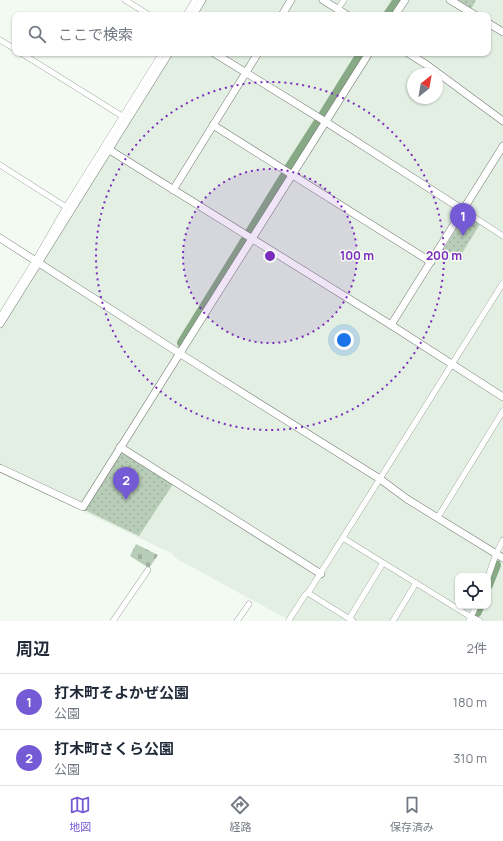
<!DOCTYPE html>
<html lang="ja">
<head>
<meta charset="utf-8">
<style>
  :root { --surface:#fff; --page:#f2f2f3; --text:#1f2937; --muted:#747a83; --line:#e0e1e3; --accent:#745ad5 }
  body { margin:0; font-family:Manrope,"Noto Sans JP",sans-serif; background:var(--page); color:var(--text) }
  .controls { position:absolute; right:12px; bottom:12px; display:grid; overflow:hidden; border-radius:8px; box-shadow:0 1px 3px #0004 }
  .controls button { width:36px; height:36px; display:grid; place-items:center; padding:0; border:0; border-bottom:1px solid var(--line); background:var(--surface); color:var(--text); font:20px sans-serif }
  .compass { position:absolute; left:407px; top:68px; width:36px; height:36px; border-radius:50%; background:var(--surface); box-shadow:0 1px 3px #0004; rotate:31deg }
  .you { position:absolute; left:344px; top:340px; width:14px; height:14px; margin:-10px; border:3px solid #fff; border-radius:50%; background:#1a73e8; box-shadow:0 0 0 6px #1a73e833 }
  .badge { display:grid; place-items:center; width:26px; height:26px; border-radius:50%; background:var(--accent); color:#fff; font-size:13px; font-weight:700 }
  .pin { position:absolute; translate:-50% -33px; filter:drop-shadow(0 1px 2px #0008) }
  .pin::after { content:''; position:absolute; top:21px; width:14px; height:12px; background:inherit; clip-path:polygon(0 0,100% 0,50% 100%) }
  .list { margin:0; padding:0; list-style:none }
  h2 { display:flex; justify-content:space-between; align-items:center; height:52px; margin:0; padding:0 16px; font-size:17px }
  h2 small { font-size:13px; font-weight:400; color:var(--muted) }
  .list li { display:grid; grid-template-columns:26px 1fr auto; gap:12px; align-items:center; box-sizing:border-box; height:56px; padding:0 16px; border-top:1px solid var(--line) }
  .list b { display:block; font-size:15px; white-space:nowrap }
  .list p { margin:0; font-size:13px; white-space:nowrap; color:var(--muted) }
  .list em { font-size:13px; font-style:normal; color:var(--muted) }
  .icon { flex:none; width:22px; height:22px; fill:none; stroke:currentColor; stroke-width:2; stroke-linecap:round; stroke-linejoin:round }
  .map { position:relative; flex:none; width:503px; height:621px; overflow:hidden }
  .search { position:absolute; background:var(--surface); box-shadow:0 1px 3px #0004; left:12px; right:12px; top:12px; height:44px; display:flex; align-items:center; gap:10px; box-sizing:border-box; padding:0 14px; border-radius:8px; color:var(--muted); font-size:15px }
  .sheet { height:164px; background:var(--surface) }
  nav { display:flex; justify-content:space-around; align-items:center; box-sizing:border-box; height:56px; border-top:1px solid var(--line); background:var(--surface); font-size:11px; color:var(--muted) }
  nav a { display:grid; justify-items:center; gap:2px }
  nav .on { color:var(--accent) }
  .map>svg:first-child { display:block }
</style>
</head>
<body>
<div class="map">
<svg width="503" height="621" viewBox="0 0 503 621">
  <defs>
    <pattern id="grass-dots" width="8" height="8" patternUnits="userSpaceOnUse"><rect width="8" height="8" fill="#b8cdb7"/><path d="M2 2h.1M6 6h.1" fill="none" stroke="#9eb09d" stroke-width="1.8" stroke-linecap="round"/></pattern>
    <pattern id="cemetery-stones" width="16" height="16" patternUnits="userSpaceOnUse"><rect width="16" height="16" fill="#b8cdb7"/><path d="M2 7V4a2 2 0 0 1 4 0v3zM10 15v-3a2 2 0 0 1 4 0v3z" fill="#9eb09d"/></pattern>
  </defs>
  <rect width="100%" height="100%" fill="#f3faf2"/>
  <path fill="#e3efe2" fill-rule="evenodd" d="M206,0H503V621H291L177,559L171,553L0,472V327L172,53H488V15H196ZM413,74H437V98H413ZM458,576H488V606H458Z"/>
  <g fill="url(#grass-dots)">
    <path d="M457,0H476L471,9Z"/>
    <path d="M465,215L480,224L459,258L444,249Z"/>
    <path d="M122,451L173,484L139,536L85,510Z"/>
  </g>
  <path fill="url(#cemetery-stones)" d="M136,544L158,555L149,568L130,556Z"/>
  <g fill="none" stroke-linecap="round" stroke-linejoin="round">
    <g stroke="#88a985" stroke-width="10">
      <path d="M388,15L398,0"/>
      <path d="M324,114L362,53"/>
      <path d="M288,170L318,123"/>
      <path d="M249,234L284,177"/>
      <path d="M182,343L245,241"/>
      <path d="M488,585L496,565"/>
      <path d="M477,612L479,606"/>
    </g>
    <defs>
      <g id="minor">
        <path d="M125,0L149,15"/>
        <path d="M338,9L344,0"/>
        <path d="M186,15L195,0"/>
        <path d="M0,40L15,49"/>
        <path d="M21,53L122,116"/>
        <path d="M0,165L66,207"/>
        <path d="M463,210L503,236"/>
        <path d="M0,317L35,261L66,207L162,53"/>
        <path d="M438,517L503,411"/>
        <path d="M343,538L471,617L480,621"/>
        <path d="M488,577L496,554L503,540"/>
        <path d="M349,619L383,563"/>
        <path d="M289,620L305,595L308,593"/>
        <path d="M113,621L148,570"/>
        <path d="M237,621L249,604"/>
        <path d="M353,621L308,593L503,283"/>
        <path d="M393,621L416,583"/>
        <path d="M469,621L476,606"/>
      </g>
      <g id="tertiary">
        <path d="M323,0L347,15"/>
        <path d="M450,0L475,15"/>
        <path d="M193,15L202,0"/>
        <path d="M282,15L291,0"/>
        <path d="M395,15L405,0"/>
        <path d="M488,23L503,32"/>
        <path d="M214,53L326,122L463,210"/>
        <path d="M408,53L427,65L503,121"/>
        <path d="M213,125L431,262"/>
        <path d="M108,149L391,325L503,397"/>
        <path d="M173,190L258,53"/>
        <path d="M0,238L179,353L380,479L407,499L503,558"/>
        <path d="M0,324L169,53"/>
        <path d="M391,325L503,146"/>
        <path d="M120,447L321,574"/>
        <path d="M0,468L83,507L369,53"/>
      </g>
    </defs>
    <use href="#minor" stroke="#767c75" stroke-width="6"/>
    <use href="#tertiary" stroke="#767c75" stroke-width="8"/>
    <use href="#minor" stroke="#fff" stroke-width="5.5"/>
    <use href="#tertiary" stroke="#fff" stroke-width="7"/>
  </g>
  <circle cx="270" cy="256" r="87" fill="#7b2cbf" fill-opacity=".12"/>
  <g fill="none" stroke="#7b2cbf" stroke-width="2" stroke-dasharray="2 4">
    <circle cx="270" cy="256" r="87"/>
    <circle cx="270" cy="256" r="174"/>
  </g>
  <circle cx="270" cy="256" r="6" fill="#7b2cbf" stroke="#f3faf2" stroke-width="2"/>
  <g font-size="12" text-anchor="middle" font-weight="bold" fill="#7b2cbf" stroke="#f3faf2" stroke-width="3" stroke-linejoin="round" paint-order="stroke">
    <text x="357" y="260">100 m</text>
    <text x="444" y="260">200 m</text>
  </g>
</svg>
<div class="controls">
<button><svg class="icon" aria-label="locate" viewBox="0 0 24 24"><circle cx="12" cy="12" r="6"/><path d="M12 2v4M12 18v4M2 12h4M18 12h4"/></svg></button>
</div>
<svg class="compass" viewBox="-18 -18 36 36"><path d="M0-13l5 13h-10z" fill="#e53935"/><path d="M0 13l5-13h-10z" fill="#747a83"/></svg>
<div class="you"></div>
<div class="pin badge" style="left:463px;top:236px">1</div>
<div class="pin badge" style="left:126px;top:500px">2</div>
<div class="search"><svg class="icon" aria-label="search" viewBox="0 0 24 24"><circle cx="10" cy="10" r="6"/><path d="M15 15l6 6"/></svg>ここで検索</div>
</div>
<section class="sheet">
<h2>周辺<small>2件</small></h2>
<ul class="list">
<li><span class="badge">1</span><div><b>打木町そよかぜ公園</b><p>公園</p></div><em>180 m</em></li>
<li><span class="badge">2</span><div><b>打木町さくら公園</b><p>公園</p></div><em>310 m</em></li>
</ul>
</section>
<nav>
<a class="on"><svg class="icon" aria-label="map" viewBox="0 0 24 24"><path d="M3 6l6-2 6 2 6-2v14l-6 2-6-2-6 2zM9 4v14M15 6v14"/></svg>地図</a>
<a><svg class="icon" aria-label="directions" viewBox="0 0 24 24"><path d="M12 3l9 9-9 9-9-9zM9 14v-3h6M13 9l2 2-2 2"/></svg>経路</a>
<a><svg class="icon" aria-label="saved" viewBox="0 0 24 24"><path d="M7 4h10v16l-5-4-5 4z"/></svg>保存済み</a>
</nav>
</body>
</html>
